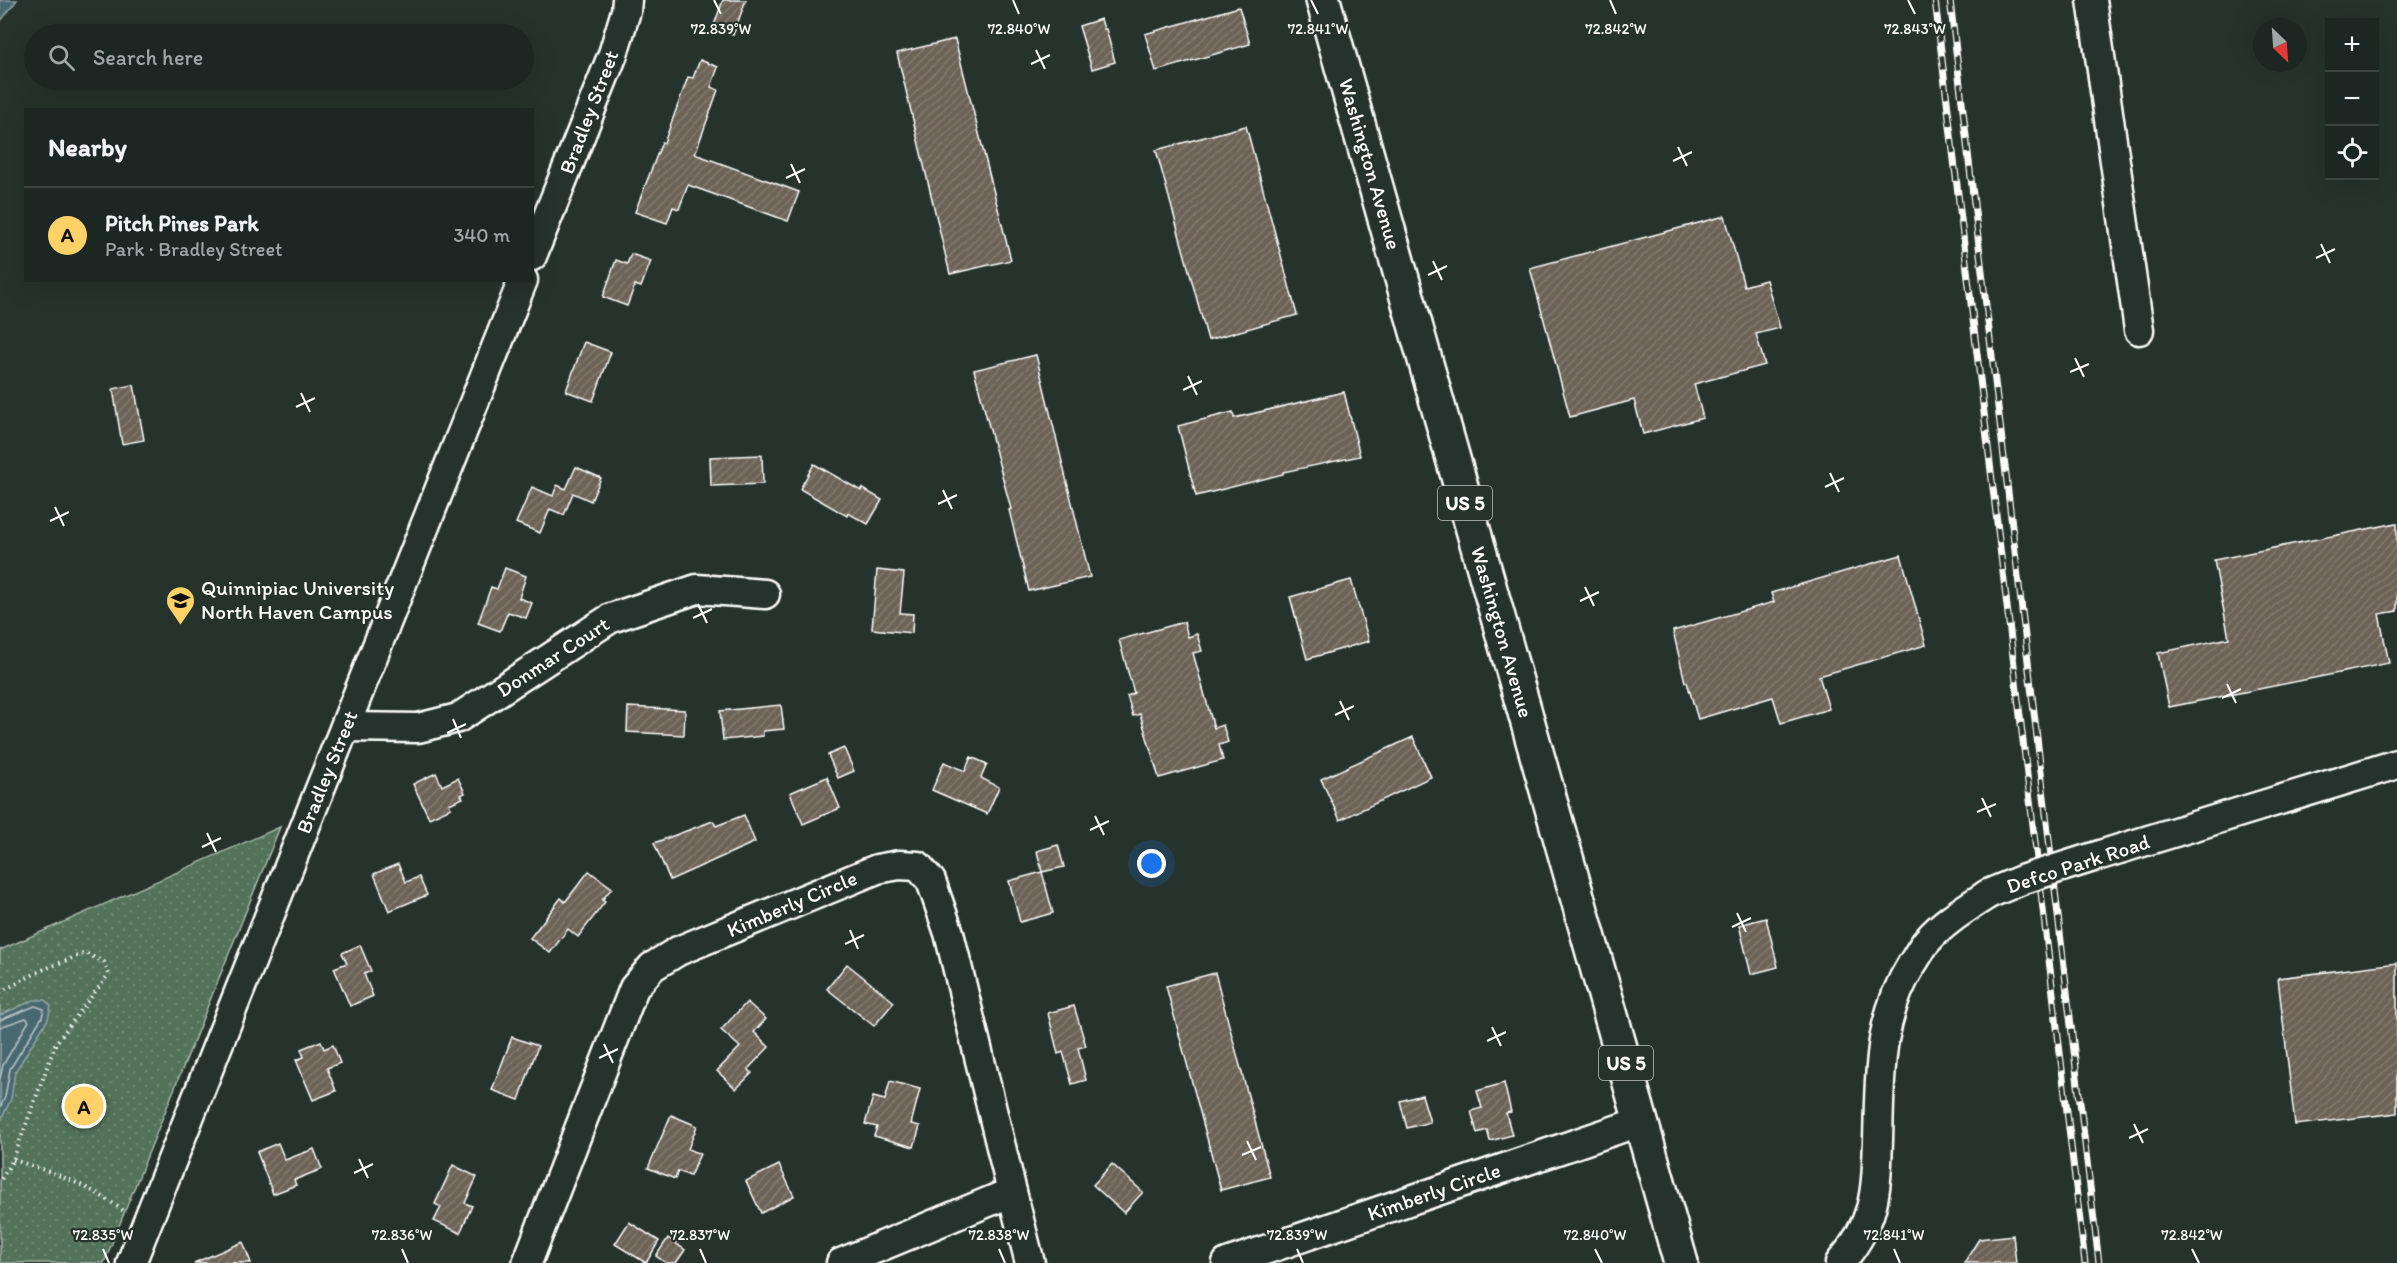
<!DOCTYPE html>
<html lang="en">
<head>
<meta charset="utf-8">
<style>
  :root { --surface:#1c2622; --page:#252e2a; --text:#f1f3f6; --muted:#a0a5a5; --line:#3a4340; --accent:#ffd166 }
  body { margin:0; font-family:Itim,sans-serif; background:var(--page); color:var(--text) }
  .controls { position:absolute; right:18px; top:18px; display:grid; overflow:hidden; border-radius:0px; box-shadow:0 6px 24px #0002 }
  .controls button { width:54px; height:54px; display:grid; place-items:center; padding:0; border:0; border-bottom:2px solid var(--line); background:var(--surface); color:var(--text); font:30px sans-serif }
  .compass { position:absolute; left:2253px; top:18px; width:54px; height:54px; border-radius:50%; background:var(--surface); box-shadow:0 6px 24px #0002; rotate:155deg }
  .you { position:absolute; left:1152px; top:864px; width:21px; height:21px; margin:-15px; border:4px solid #fff; border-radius:50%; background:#1a73e8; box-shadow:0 0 0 9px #1a73e833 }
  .badge { display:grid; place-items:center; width:39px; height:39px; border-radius:50%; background:var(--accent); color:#111; font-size:20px; font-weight:700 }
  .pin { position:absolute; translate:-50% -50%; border:3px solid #fff; box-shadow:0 2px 6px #0006 }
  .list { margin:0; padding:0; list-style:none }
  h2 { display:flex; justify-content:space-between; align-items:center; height:78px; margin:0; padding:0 24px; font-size:26px }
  h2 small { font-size:20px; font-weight:400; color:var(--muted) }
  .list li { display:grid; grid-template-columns:39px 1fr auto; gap:18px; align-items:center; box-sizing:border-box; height:96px; padding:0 24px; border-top:2px solid var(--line) }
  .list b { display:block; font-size:22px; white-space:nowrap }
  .list p { margin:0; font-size:20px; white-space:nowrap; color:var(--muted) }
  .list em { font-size:20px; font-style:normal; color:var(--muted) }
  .icon { flex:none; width:33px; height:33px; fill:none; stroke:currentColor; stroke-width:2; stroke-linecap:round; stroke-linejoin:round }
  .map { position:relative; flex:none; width:2397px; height:1263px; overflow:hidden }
  .search { position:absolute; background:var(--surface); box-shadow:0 6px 24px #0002; left:24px; top:24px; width:510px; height:66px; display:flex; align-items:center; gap:15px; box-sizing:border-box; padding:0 21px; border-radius:33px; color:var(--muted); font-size:22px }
  .panel { position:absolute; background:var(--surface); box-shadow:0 6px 24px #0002; left:24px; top:108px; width:510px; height:174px; border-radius:0px }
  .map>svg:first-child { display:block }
</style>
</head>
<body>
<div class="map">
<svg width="2397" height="1263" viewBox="0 0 2397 1263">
  <defs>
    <pattern id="grass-dots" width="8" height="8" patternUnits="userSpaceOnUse" patternTransform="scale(1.5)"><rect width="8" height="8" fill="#53725a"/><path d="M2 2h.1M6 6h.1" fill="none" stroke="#6d8773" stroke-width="1.8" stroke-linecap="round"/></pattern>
    <pattern id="building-hatch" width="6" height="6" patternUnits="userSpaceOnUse" patternTransform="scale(1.5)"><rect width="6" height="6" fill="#6d6257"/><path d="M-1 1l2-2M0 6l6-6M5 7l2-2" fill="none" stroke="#837a70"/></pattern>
  </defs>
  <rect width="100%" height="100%" fill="#26332d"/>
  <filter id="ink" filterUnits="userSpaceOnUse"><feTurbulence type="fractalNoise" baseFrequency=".0167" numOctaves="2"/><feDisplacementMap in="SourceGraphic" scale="12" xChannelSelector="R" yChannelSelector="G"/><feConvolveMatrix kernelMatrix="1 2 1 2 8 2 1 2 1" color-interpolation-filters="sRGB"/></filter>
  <g filter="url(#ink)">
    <path fill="url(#grass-dots)" stroke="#a9b8ac" stroke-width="1.5" d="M280,827L104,1263H0V950Z"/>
    <g fill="#49696f" stroke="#92a5a9" stroke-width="1.5">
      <path d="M0,0H17L0,22Z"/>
      <path d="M34,1000H45L51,1006L48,1019L15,1072L11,1099L0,1122V1015Z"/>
    </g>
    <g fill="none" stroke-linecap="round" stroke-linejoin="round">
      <g stroke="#b6c3c5" stroke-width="1.5">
        <path d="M0,1020L35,1006L44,1009L42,1017L10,1069L5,1097L0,1108"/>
        <path d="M0,1027L26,1018L29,1021L3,1065L0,1079"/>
      </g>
    </g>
    <g fill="url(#building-hatch)" stroke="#fff" stroke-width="1.5">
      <path d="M723,0H746L733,35L713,28Z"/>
      <path d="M1239,7L1250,44L1156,71L1145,34Z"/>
      <path d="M1101,19L1104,29H1106L1115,62L1092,69L1079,26Z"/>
      <path d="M955,39L1011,260L950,274L897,53Z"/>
      <path d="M700,60L718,67L711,87L718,90L695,154L799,192L788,221L688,185L679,209L673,207L667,223L635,212L662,142L664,143L688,77L693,78Z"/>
      <path d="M1246,126L1297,315L1208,340L1156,150Z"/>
      <path d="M1725,216L1744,286L1766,280L1780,328L1756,334L1765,365L1694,384L1703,418L1643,434L1634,400L1570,417L1530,268Z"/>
      <path d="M631,254L651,261L641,287L635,285L627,306L603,297L616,260L627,264Z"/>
      <path d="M584,342L611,352L593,401L566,391Z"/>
      <path d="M1036,355L1090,577L1029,591L1009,510L1011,509L974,370Z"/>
      <path d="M134,385L144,440L122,444L113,389Z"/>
      <path d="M1344,392L1360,456L1283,472V474L1196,496L1178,426L1233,412L1234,418Z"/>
      <path d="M762,455L763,484L711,486L710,457Z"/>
      <path d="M814,464L861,491L862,488L882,500L868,524L848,513L847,516L800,489Z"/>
      <path d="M576,467L601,478L591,501L573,493L564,515L550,509L540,533L516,523L532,487L553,496L557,485L566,489Z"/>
      <path d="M2397,523V611L2379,614L2389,663L2169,707L2158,653L2229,638L2214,560Z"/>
      <path d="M1901,555L1926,645L1819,676L1829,709L1781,723L1773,697L1698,719L1687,682H1685L1673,631L1774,602L1771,593Z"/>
      <path d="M505,568L526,576L519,598L532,603L526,618L508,612L500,631L478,623L491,587L497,589Z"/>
      <path d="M877,570L904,573L900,613L913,614L912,633L872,629Z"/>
      <path d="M1351,580L1369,641L1307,659L1290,597Z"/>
      <path d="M1184,622L1188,637L1197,634L1202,651L1193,653L1214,728L1223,725L1228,742L1219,745L1223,760L1159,778L1140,714L1133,716L1127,696L1134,693L1119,640Z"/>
      <path d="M781,705L784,729L763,731V736L723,740L720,711Z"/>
      <path d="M628,707L685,710L684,735L627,732Z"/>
      <path d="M1413,737L1431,777L1340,820L1321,779Z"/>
      <path d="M844,748L854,771L838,778L828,755Z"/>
      <path d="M971,757L987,764L981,778L999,787L987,814L932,790L944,762L965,771Z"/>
      <path d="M436,773L442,786L458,778L465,793L461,795L463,798L449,804L451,808L429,818L413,784Z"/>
      <path d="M827,777L840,808L803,824L790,793Z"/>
      <path d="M744,815L755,842L670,880L654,843L713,821L716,826Z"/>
      <path d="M1058,845L1064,867L1042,872L1037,851Z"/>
      <path d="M398,864L406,882L419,877L427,895L389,911L374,874Z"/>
      <path d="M589,871L612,888L602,900L605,902L578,937L568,929L550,953L530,938L561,898L565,902Z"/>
      <path d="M1042,872L1053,913L1020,922L1009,881Z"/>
      <path d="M1766,918L1778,967L1751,974L1739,925Z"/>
      <path d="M360,945L371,971L364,974L373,996L350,1006L334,968L347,963L342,953Z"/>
      <path d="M2397,963V1113L2295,1125L2278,978Z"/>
      <path d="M847,964L894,1002L874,1026L827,989Z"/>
      <path d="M1215,973L1270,1177L1221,1190L1166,986Z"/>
      <path d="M747,1002L766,1019L754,1032L769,1047L748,1069L752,1073L736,1089L717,1071L740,1047L721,1030Z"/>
      <path d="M1074,1006L1086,1046L1078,1048L1086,1080L1072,1084L1063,1052L1058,1054L1048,1013Z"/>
      <path d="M512,1037L538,1046L519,1100L492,1090Z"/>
      <path d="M321,1041L324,1049L333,1045L340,1063L327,1068L336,1091L313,1100L296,1060L304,1057L301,1049Z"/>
      <path d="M890,1081L920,1089L911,1124L920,1126L914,1147L874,1136L877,1127L865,1124L873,1097L885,1100Z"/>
      <path d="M1504,1083L1511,1112L1506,1113L1512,1135L1490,1141L1487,1130L1477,1133L1471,1111L1482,1108L1477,1091Z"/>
      <path d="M1422,1095L1430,1122L1407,1128L1400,1101Z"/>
      <path d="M671,1115L697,1126L688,1149L700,1154L690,1176L678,1171L675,1179L648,1168Z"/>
      <path d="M278,1143L285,1160L314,1149L322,1169L294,1180L296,1185L273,1194L257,1152Z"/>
      <path d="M1112,1164L1143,1192L1124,1213L1093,1185Z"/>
      <path d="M453,1165L477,1177L465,1203L472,1206L460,1233L434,1221L441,1207L435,1204Z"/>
      <path d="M779,1165L794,1196L761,1213L746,1181Z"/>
      <path d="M629,1222L659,1241L646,1263L615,1244Z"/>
      <path d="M2013,1235L2016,1263H1964L1979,1239Z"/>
      <path d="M668,1238L685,1250L676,1263H666L656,1256Z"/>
      <path d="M243,1242L251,1263H194Z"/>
    </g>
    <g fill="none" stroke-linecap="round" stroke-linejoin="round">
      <defs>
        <g id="minor">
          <path d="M2092,0L2139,330"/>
          <path d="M532,256L613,54L626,11L627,0"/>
          <path d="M345,727L418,728L458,718L611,618L697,589L765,594"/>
          <path d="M2100,855L2397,764"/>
          <path d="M1012,1192L1030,1263"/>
          <path d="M131,1263L523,280"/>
          <path d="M527,1263L634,988L652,967L678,951L877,869L899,865L918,866L931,881L949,933L1012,1192L841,1263"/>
          <path d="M1227,1263L1642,1121"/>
          <path d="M1840,1263C1876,1221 1876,1193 1878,1140C1880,1077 1877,1020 1912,964C1917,957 1921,948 1927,941C1944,921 1967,908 1988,894"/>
        </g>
        <path id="major" d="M1323,0L1681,1263"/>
      </defs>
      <use href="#minor" stroke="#fff" stroke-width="33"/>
      <use href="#major" stroke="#fff" stroke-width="38"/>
      <g stroke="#fff" stroke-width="4" stroke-dasharray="1.5 4.5" stroke-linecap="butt">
        <path d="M0,992L42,970L85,953L104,962L109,974L56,1043L13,1160L0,1181"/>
        <path d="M13,1160C54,1172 91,1186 125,1212"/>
      </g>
      <use href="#minor" stroke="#26332d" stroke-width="28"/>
      <use href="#major" stroke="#26332d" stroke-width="33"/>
      <defs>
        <g id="rail">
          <path d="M1935,0L2085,1263"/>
          <path d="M1950,0L2099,1263"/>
        </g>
      </defs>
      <use href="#rail" stroke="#fff" stroke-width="7"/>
      <use href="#rail" stroke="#26332d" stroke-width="4.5" stroke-dasharray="14" stroke-linecap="butt"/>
      <defs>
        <path id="minor-bridge" d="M1988,894L2024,879L2100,855"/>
      </defs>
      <use href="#minor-bridge" stroke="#fff" stroke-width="33" stroke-linecap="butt"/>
      <use href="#minor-bridge" stroke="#26332d" stroke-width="28"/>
    </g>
  </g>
  <path fill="none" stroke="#fff" stroke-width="2" d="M714,0L721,14M1013,0L1019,14M1311,0L1318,14M1610,0L1616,14M1908,0L1915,14M1036,50L1045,69M1031,64L1050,55M1678,147L1687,166M1673,161L1692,152M791,164L800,183M786,178L805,169M2321,244L2330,263M2316,258L2335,249M1433,261L1442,280M1428,275L1447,266M2075,358L2084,377M2070,372L2089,364M1188,376L1197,395M1183,390L1202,381M301,393L310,412M296,407L315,398M1830,473L1839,492M1825,487L1844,478M943,490L952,509M938,504L957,495M55,507L64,526M50,521L69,512M1585,587L1594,606M1580,601L1599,592M698,604L707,623M693,618L712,609M2227,684L2236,703M2222,698L2241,689M1340,701L1349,720M1335,715L1354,706M453,719L461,738M447,733L466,724M1982,798L1991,817M1977,812L1996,804M1095,816L1104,835M1090,830L1109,821M207,833L216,852M202,847L221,838M1737,913L1746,932M1732,927L1751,918M850,930L858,949M845,944L864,935M1492,1027L1501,1046M1487,1041L1506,1032M604,1044L613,1063M599,1058L618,1049M2134,1124L2143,1143M2129,1138L2148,1129M1247,1141L1256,1160M1242,1155L1261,1147M359,1159L368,1178M354,1173L373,1164M103,1249L109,1263M402,1249L408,1263M700,1249L706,1263M999,1249L1005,1263M1297,1249L1303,1263M1595,1249L1602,1263M1894,1249L1900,1263M2192,1249L2199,1263"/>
  <defs>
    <symbol id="university-pin" viewBox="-11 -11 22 30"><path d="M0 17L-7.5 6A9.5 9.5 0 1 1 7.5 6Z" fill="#ffd166" stroke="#26332d"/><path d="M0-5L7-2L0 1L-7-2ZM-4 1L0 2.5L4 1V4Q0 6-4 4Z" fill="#111"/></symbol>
  </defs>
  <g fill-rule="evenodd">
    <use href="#university-pin" x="164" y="584" width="33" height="45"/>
  </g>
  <g text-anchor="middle" stroke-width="4.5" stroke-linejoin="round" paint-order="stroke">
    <g fill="#26332d" stroke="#bec2c0" stroke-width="1.5">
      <rect x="1438" y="486" width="54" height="34" rx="4.5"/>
      <rect x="1599" y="1046" width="54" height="34" rx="4.5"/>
    </g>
    <g font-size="20" font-weight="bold" fill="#fff">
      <text x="1465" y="510">US 5</text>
      <text x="1626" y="1070">US 5</text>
    </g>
    <g font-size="21" fill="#fff" stroke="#26332d">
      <text transform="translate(589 112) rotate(-69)" y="7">Bradley Street</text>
      <text transform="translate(1370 164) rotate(74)" y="7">Washington Avenue</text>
      <text transform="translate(1502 632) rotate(74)" y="7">Washington Avenue</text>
      <text transform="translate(553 657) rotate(-33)" y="7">Donmar Court</text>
      <text transform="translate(327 772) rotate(-68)" y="7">Bradley Street</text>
      <text transform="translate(2078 864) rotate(-18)" y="7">Defco Park Road</text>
      <text transform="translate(792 904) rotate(-23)" y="7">Kimberly Circle</text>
      <text transform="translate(1434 1192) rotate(-19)" y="7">Kimberly Circle</text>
    </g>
    <g font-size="21" fill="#fff" stroke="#26332d" text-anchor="start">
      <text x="201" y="595">Quinnipiac University<tspan x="201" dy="24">North Haven Campus</tspan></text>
    </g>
  </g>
  <g font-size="15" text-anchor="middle" fill="#fff" stroke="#26332d" stroke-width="4.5" stroke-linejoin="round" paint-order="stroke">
    <text x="721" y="34">72.839°W</text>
    <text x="1019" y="34">72.840°W</text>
    <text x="1318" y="34">72.841°W</text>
    <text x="1616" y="34">72.842°W</text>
    <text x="1915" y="34">72.843°W</text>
    <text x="999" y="1240">72.838°W</text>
    <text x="103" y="1240">72.835°W</text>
    <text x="402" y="1240">72.836°W</text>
    <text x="700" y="1240">72.837°W</text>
    <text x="1297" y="1240">72.839°W</text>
    <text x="1595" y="1240">72.840°W</text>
    <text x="1894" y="1240">72.841°W</text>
    <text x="2192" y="1240">72.842°W</text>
  </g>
</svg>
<div class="controls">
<button>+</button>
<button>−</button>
<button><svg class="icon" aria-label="locate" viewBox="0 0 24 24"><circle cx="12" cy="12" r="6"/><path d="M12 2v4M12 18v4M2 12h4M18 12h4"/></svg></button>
</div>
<svg class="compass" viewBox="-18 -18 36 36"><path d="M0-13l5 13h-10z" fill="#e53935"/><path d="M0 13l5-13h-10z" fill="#a0a5a5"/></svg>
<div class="you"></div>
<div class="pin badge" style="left:84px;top:1106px">A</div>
<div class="search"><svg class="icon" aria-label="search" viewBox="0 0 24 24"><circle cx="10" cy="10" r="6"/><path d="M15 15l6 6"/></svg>Search here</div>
<section class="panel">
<h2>Nearby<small></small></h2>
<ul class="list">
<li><span class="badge">A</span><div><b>Pitch Pines Park</b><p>Park · Bradley Street</p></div><em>340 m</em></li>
</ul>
</section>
</div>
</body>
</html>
